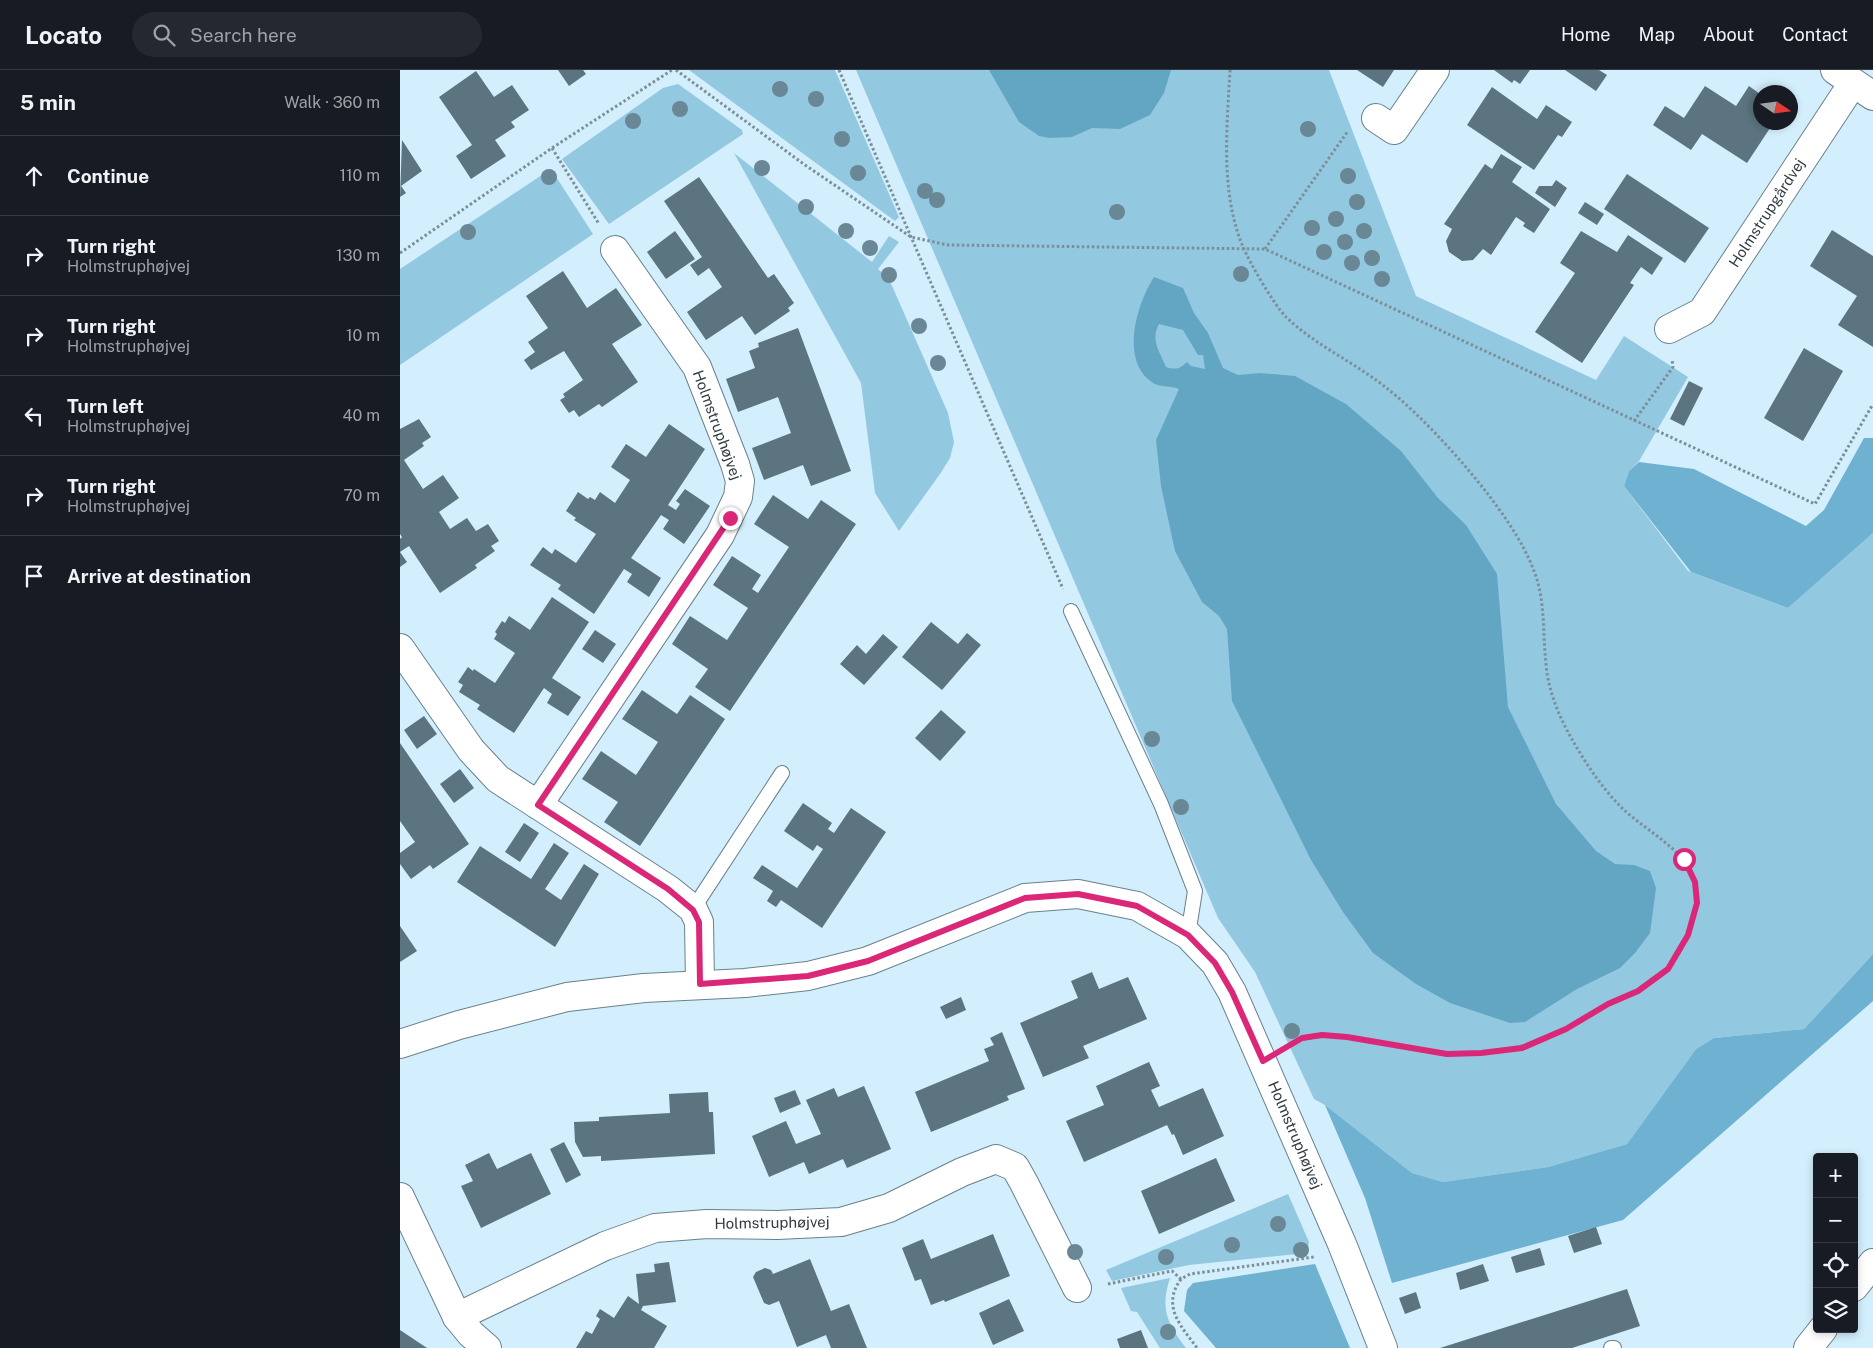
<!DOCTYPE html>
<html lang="en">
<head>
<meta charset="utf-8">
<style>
  :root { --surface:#171b24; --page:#242831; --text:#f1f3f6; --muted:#9ea1a6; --line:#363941 }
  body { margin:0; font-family:"Public Sans",sans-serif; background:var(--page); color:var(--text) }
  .controls { position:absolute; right:15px; bottom:15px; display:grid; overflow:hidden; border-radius:5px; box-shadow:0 2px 8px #0003 }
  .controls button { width:45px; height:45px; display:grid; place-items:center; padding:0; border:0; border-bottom:1px solid var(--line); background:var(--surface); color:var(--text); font:25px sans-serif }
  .compass { position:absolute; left:1353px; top:15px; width:45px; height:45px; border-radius:50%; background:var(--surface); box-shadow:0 2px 8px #0003; rotate:103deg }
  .stop { position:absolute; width:15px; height:15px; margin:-11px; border:4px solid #db2777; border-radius:50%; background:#fff }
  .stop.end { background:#db2777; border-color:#fff; box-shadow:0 1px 5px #0008 }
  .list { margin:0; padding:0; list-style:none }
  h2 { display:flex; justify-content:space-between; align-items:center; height:65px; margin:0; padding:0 20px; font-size:21px }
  h2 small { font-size:16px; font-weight:400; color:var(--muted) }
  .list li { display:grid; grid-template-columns:32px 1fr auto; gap:15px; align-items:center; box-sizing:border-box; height:80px; padding:0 20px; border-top:1px solid var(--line) }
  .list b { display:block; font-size:19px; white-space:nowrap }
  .list p { margin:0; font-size:16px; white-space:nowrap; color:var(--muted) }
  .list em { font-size:16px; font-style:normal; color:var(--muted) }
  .icon { flex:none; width:28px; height:28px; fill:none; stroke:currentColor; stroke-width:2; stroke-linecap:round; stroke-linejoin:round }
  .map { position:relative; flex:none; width:1473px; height:1278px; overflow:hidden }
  header { display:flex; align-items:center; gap:30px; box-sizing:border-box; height:70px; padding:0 25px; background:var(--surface); border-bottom:1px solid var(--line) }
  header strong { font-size:24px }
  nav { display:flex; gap:28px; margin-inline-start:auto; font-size:18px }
  .search { width:350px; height:45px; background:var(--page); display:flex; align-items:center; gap:12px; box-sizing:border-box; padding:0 18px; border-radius:28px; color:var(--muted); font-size:19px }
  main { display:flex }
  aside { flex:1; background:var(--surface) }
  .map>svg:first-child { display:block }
</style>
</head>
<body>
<header>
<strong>Locato</strong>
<div class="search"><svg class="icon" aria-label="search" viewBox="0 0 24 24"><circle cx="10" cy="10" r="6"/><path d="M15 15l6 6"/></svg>Search here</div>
<nav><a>Home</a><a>Map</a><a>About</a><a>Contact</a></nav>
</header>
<main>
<aside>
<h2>5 min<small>Walk · 360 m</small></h2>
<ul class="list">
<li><svg class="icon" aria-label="ahead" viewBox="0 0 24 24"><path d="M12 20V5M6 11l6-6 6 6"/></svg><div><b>Continue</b></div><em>110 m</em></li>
<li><svg class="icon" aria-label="right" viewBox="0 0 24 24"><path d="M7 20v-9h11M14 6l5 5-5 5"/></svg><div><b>Turn right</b><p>Holmstruphøjvej</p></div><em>130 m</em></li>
<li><svg class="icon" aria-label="right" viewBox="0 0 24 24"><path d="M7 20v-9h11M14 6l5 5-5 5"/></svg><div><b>Turn right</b><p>Holmstruphøjvej</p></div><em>10 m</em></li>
<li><svg class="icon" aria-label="left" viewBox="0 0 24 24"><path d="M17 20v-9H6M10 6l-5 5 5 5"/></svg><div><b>Turn left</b><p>Holmstruphøjvej</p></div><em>40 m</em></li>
<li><svg class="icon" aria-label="right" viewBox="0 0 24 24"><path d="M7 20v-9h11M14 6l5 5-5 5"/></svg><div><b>Turn right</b><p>Holmstruphøjvej</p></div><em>70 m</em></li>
<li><svg class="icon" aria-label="arrive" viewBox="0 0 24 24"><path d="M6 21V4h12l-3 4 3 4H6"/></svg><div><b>Arrive at destination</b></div></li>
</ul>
</aside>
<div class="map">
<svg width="1473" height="1278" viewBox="0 0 1473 1278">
  <rect width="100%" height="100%" fill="#d3eefc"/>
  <g fill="#93c8e1">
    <path d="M289,0H435L499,147L495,151Z"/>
    <path d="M456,0H929L1016,226L1196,310L1224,266L1288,307L1239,391L1229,401L1224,416L1288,501L1388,538L1473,463V884L1404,959L1314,968L1296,979L1227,1074L1148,1097L1043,1112L1012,1103L925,1035L914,1029L855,902L818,848Z"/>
    <path d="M278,14L342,60L343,64L209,154L162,89L263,18Z"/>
    <path d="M334,83L472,192L489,166L499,172L478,199L489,209L548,343L554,372L550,388L540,404L499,461L475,423L461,313Z"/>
    <path d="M151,99L193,164L0,295V199Z"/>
    <path d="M888,1124L909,1172L907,1183L789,1195L712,1211L706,1200Z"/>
    <path d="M770,1208C760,1239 767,1253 786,1278H760L737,1242L731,1241L721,1218Z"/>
  </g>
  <g fill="#6eb1d0">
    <path d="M1464,368H1473V463L1388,538L1291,502L1224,416L1229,401L1239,392L1294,399L1406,456L1424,440Z"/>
    <path d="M1473,884V931L1223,1150L992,1213L965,1128L925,1035L1012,1103L1043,1112L1148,1097L1227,1074L1296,979L1314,968L1404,959Z"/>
    <path d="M915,1194L950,1278H816L784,1241L787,1220L793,1213Z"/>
  </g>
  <g fill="#63a6c4" fill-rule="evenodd">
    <path d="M589,0H771L764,23L750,45L720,59L692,58L672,67L649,68L639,66L619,52Z"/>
    <path d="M754,207L783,218L794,243L808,263L823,298L838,305L860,303L895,306L946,334L1001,381L1038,428L1066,455L1097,504L1108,637L1156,734L1196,781L1215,794L1234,795L1250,801L1256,818L1250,863L1235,883L1220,898L1177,919L1125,952L1110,953L1050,933L1016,914L973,883L943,842L911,790L850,667L832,631L827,559L819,546L802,532L775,481L761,416L756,370L779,319C772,316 759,317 753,313C719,292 737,233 754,207ZM759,254L783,260L798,285H803L805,299L791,296L787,292C780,299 775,300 766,297C760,282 750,270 759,254Z"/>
  </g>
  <g fill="#5b747f">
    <path d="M158,0H183L186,4L169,16Z"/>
    <path d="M957,0H994L983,17Z"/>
    <path d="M1094,0H1130L1120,14L1114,10L1112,13Z"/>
    <path d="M1165,0H1199L1207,5L1196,21Z"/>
    <path d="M76,1L94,27L112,15L129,40L111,52L115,57L95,70L106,86L71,109L56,86L72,75L39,27Z"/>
    <path d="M1305,16L1336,36L1349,16L1360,24V52H1374L1347,93L1302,64L1291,80L1253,55L1265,36L1284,48Z"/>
    <path d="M1092,17L1137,49L1146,35L1172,52L1162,67L1158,65L1134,100L1067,55Z"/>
    <path d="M2,70L22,101L1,116L6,123L0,127Z"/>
    <path d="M1101,84L1122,97L1112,112L1150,139L1134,163L1123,156L1125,153L1116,147L1091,185L1083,179L1073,190L1062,191L1049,182L1046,171L1052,159L1044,154L1085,94L1092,99Z"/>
    <path d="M1227,104L1309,158L1285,193L1204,139Z"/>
    <path d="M299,107L368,208L374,204L394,233L388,238L390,241L355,265L342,246L306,270L287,242L322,217L309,198L298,206L290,195L302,187L264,131Z"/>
    <path d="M1156,110L1167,118L1155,137L1135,123L1139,116H1152Z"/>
    <path d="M1185,132L1204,144L1197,155L1178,143Z"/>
    <path d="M1432,160L1473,186V277L1438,255L1457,226L1410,196Z"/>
    <path d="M275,161L295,189L266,209L247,182Z"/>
    <path d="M1181,161L1217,182L1228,165L1263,188L1252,205L1241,197L1230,213L1234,215L1182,293L1135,262L1175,203L1160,193Z"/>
    <path d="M163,201L187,238L216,218L242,255L212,274L238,312L202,337L199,334L179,347L174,340L169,343L160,330L165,327L163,324L183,310L164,281L131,300L124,290L135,282L128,272L148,258L126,226Z"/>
    <path d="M398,258L451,401L411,416L403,395L364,410L352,378L391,363L378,327L338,342L326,309L355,298L349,281L359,277L358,273Z"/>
    <path d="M1404,278L1443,301L1403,371L1364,348Z"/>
    <path d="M1289,311L1303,318L1284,356L1270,349Z"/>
    <path d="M19,349L31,367L22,373L24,376L4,390L23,419L43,405L59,428L39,442L50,459L67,448L76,461L88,454L99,471L91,476L95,481L75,495L77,498L40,523L9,476L0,482L7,492L0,497V469L2,467L0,464V359Z"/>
    <path d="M269,354L305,379L268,435L276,440L280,434L276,431L285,419L310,436L284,474L263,459L269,450L261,445L231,488L261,508L249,527L227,512L232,504L224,499L194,544L158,519L161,515L130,495L143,477L152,484L155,479L176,493L196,464L174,450L176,448L166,441L178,422L188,429L190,427L195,430L200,422L215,433L230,410L211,397L226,374L246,387Z"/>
    <path d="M373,425L408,449L421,430L456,454L330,641L295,617L308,599L272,574L290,546L327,570L348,538L313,515L332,486L361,505L352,519L358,523L389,477L354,454Z"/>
    <path d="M152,527L189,552L152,608L181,627L168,646L147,633L152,624L144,618L114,663L77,639L80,635L59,622L63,615L58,612L68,597L73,601L74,599L95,613L115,583L94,569L97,564L95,562L102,551L105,553L109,546L130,560Z"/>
    <path d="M531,552L558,574L567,563L581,575L542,620L502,587Z"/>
    <path d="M195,560L216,574L203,593L182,579Z"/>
    <path d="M483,564L498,577L464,615L440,594L457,575L466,584Z"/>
    <path d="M242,620L277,644L290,625L325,649L240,776L204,752L218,732L182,709L201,681L236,705L258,672L222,649Z"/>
    <path d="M541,640L566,662L540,691L515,668Z"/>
    <path d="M24,646L37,664L17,679L4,660Z"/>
    <path d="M0,673L69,774L33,799L30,795L11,809L0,794V783L15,772L0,751Z"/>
    <path d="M60,699L74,718L54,733L40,714Z"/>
    <path d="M403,733L432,753L428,759L434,763L451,738L486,762L422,858L381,830L376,837L367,831L373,821L353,808L362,795L397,818L423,779L417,775L413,781L384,761Z"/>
    <path d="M124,753L139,763L120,792L105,782Z"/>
    <path d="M154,773L169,783L145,819L161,830L184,794L199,804L155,877L57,812L80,776L131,809Z"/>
    <path d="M0,856L17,881L0,892Z"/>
    <path d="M692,902L699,919L728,907L747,949L683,976L689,988L643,1007L620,953L678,928L671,911Z"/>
    <path d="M561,927L566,940L546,949L540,937Z"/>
    <path d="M602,962L625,1019L607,1026L609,1030L531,1062L515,1022L589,991L584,979L594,975L590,968Z"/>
    <path d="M749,992L760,1016L751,1020L759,1037L803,1018L824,1066L783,1085L774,1064L772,1065L767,1055L684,1092L666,1051L704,1035L696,1016Z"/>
    <path d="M464,1016L491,1079L447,1098L443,1089L409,1104L404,1092L369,1107L352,1066L386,1051L396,1074L421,1064L406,1030L434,1018L438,1027Z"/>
    <path d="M395,1020L401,1034L380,1043L374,1028Z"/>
    <path d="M308,1022L309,1042H313L315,1084L201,1091V1086L183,1087L175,1072L174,1052L199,1051V1047L270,1043L269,1024Z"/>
    <path d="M164,1072L181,1105L166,1113L150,1079Z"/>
    <path d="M89,1083L97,1099L131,1083L151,1124L81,1158L61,1116L73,1111L65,1095Z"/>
    <path d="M816,1088L835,1131L759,1164L741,1121Z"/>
    <path d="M1196,1157L1202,1174L1174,1183L1168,1166Z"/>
    <path d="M593,1164L610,1206L545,1232L544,1230L531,1235L521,1209L515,1211L502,1178L523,1169L531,1189Z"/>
    <path d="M1140,1178L1145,1195L1116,1203L1111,1187Z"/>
    <path d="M410,1189L431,1241L449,1234L467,1278H431L426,1265L397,1277L379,1231L369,1235L364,1233L353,1207L356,1202L365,1198L371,1200L373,1204Z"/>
    <path d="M269,1192L276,1232L243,1236L241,1240L267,1256L254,1278H176L186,1261L192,1264L200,1249L196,1246L200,1239L214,1248L228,1226L239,1234L236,1204L255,1202L254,1194Z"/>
    <path d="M1083,1194L1089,1211L1060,1220L1056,1203Z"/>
    <path d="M1227,1219L1240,1256L1172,1278H1040Z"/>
    <path d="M1016,1222L1021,1238L1005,1244L999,1228Z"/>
    <path d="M609,1229L624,1261L593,1275L579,1243Z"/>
    <path d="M0,1260L27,1278H0Z"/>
    <path d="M741,1260L748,1278H720L717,1269Z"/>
  </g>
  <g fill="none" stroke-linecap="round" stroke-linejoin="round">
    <defs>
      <g id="service">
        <path d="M671,541L761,734L795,821L788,865"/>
        <path d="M293,839L382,703"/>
        <path d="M1211,1278H1214"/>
      </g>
      <g id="minor">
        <path d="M1435,0L1473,26"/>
        <path d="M976,48L994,60L1035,0"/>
        <path d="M1269,259L1302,242L1453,13"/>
        <path d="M0,578L71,680L98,709L268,819L293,839L299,852L300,914"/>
        <path d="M138,735L320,465L338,427L340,411L335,394L297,297L215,180"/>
        <path d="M0,974L59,955L167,927L244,918L345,913L408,906L468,891L625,828L678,824L737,836L788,865L815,893L832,922L942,1174L983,1278"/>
        <path d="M0,1127L57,1247L71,1264L87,1278"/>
        <path d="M57,1247L205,1176L255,1158L307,1154L377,1155L441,1152L489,1138L562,1102L596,1089L615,1097L624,1113L677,1218"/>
      </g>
      <g id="primary">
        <path d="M1454,1217L1473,1193"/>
        <path d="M1408,1278L1423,1259"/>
      </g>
    </defs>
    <use href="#service" stroke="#69818d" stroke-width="16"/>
    <use href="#minor" stroke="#69818d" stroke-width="30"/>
    <use href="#primary" stroke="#69818d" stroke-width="30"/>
    <g stroke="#7c8f98" stroke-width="3" stroke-dasharray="2.5 2.5" stroke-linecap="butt">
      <path d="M276,0L405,95L511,167L548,175L865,179L1415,434L1473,334"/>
      <path d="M439,0L663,519"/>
      <path d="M830,0C827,58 820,122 843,177C850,193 874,235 886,247C915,275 952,291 984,316C1019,343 1059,387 1087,423C1107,449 1129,481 1138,513C1145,540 1143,567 1146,594C1148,621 1160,649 1173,671C1186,694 1203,719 1221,737C1245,761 1283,777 1294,810C1303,835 1285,881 1267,900C1251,916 1229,924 1210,934C1194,942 1180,952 1164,960C1126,978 1084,987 1042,983C995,978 930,952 889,976"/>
      <path d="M152,78L199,154"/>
      <path d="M865,179L948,61"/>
      <path d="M0,183L152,78L272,0"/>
      <path d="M1234,351L1273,297L1272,289"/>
      <path d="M781,1209C761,1236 781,1256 797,1278"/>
      <path d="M708,1214L772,1201L781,1209L790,1204L914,1187"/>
    </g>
    <use href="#service" stroke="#fff" stroke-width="14"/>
    <use href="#minor" stroke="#fff" stroke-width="28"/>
    <use href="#primary" stroke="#fff" stroke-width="28"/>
  </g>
  <g fill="#698795">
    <circle cx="380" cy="19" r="8"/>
    <circle cx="416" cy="29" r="8"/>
    <circle cx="280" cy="39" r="8"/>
    <circle cx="233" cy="51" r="8"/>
    <circle cx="908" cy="59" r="8"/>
    <circle cx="442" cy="69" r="8"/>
    <circle cx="362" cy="98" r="8"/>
    <circle cx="458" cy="103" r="8"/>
    <circle cx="948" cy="106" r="8"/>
    <circle cx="149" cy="107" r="8"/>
    <circle cx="525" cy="121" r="8"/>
    <circle cx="537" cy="130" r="8"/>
    <circle cx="957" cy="132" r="8"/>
    <circle cx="406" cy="137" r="8"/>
    <circle cx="717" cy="142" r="8"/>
    <circle cx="936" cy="149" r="8"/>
    <circle cx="912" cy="158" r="8"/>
    <circle cx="446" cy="161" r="8"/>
    <circle cx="964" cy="161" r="8"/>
    <circle cx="68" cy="162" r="8"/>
    <circle cx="945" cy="172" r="8"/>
    <circle cx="470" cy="178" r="8"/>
    <circle cx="924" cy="182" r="8"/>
    <circle cx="972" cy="188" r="8"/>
    <circle cx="952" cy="193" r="8"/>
    <circle cx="841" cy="204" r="8"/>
    <circle cx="489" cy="205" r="8"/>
    <circle cx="982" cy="209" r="8"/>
    <circle cx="519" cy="256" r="8"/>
    <circle cx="538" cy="293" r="8"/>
    <circle cx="752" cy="669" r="8"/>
    <circle cx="781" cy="737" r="8"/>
    <circle cx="892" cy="961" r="8"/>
    <circle cx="878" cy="1154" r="8"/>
    <circle cx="832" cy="1175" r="8"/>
    <circle cx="901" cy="1180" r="8"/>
    <circle cx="675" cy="1182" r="8"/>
    <circle cx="766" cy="1187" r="8"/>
    <circle cx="768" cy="1262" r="8"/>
  </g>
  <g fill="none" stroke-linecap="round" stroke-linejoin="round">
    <path stroke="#db2777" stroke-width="6" d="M330,448L138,735L268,819L293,840L299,852L300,914L408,906L468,891L625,828L678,824L737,836L788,865L815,893L832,922L863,991L902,968L922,965L947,967L1047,984L1081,983L1122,978L1166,959L1208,934L1238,921L1268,899L1288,865L1297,833L1295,812L1284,789"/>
  </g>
  <g text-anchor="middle" stroke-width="5" stroke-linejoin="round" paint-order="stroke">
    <g font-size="15" fill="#313c41" stroke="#fff">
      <text transform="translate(1367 143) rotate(-57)" y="5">Holmstrupgårdvej</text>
      <text transform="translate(317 355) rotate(70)" y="5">Holmstruphøjvej</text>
      <text transform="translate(895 1065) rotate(67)" y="5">Holmstruphøjvej</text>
      <text transform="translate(372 1153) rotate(-1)" y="5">Holmstruphøjvej</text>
    </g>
  </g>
</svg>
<div class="controls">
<button>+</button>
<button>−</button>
<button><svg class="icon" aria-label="locate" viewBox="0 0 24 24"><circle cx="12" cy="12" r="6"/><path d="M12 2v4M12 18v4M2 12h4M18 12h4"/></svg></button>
<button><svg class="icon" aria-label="layers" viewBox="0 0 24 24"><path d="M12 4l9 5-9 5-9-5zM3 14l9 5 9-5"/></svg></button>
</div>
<svg class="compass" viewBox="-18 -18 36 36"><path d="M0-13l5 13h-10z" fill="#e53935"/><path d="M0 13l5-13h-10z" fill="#9ea1a6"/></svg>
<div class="stop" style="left:1284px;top:789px"></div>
<div class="stop end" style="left:330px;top:448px"></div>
</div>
</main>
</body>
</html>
